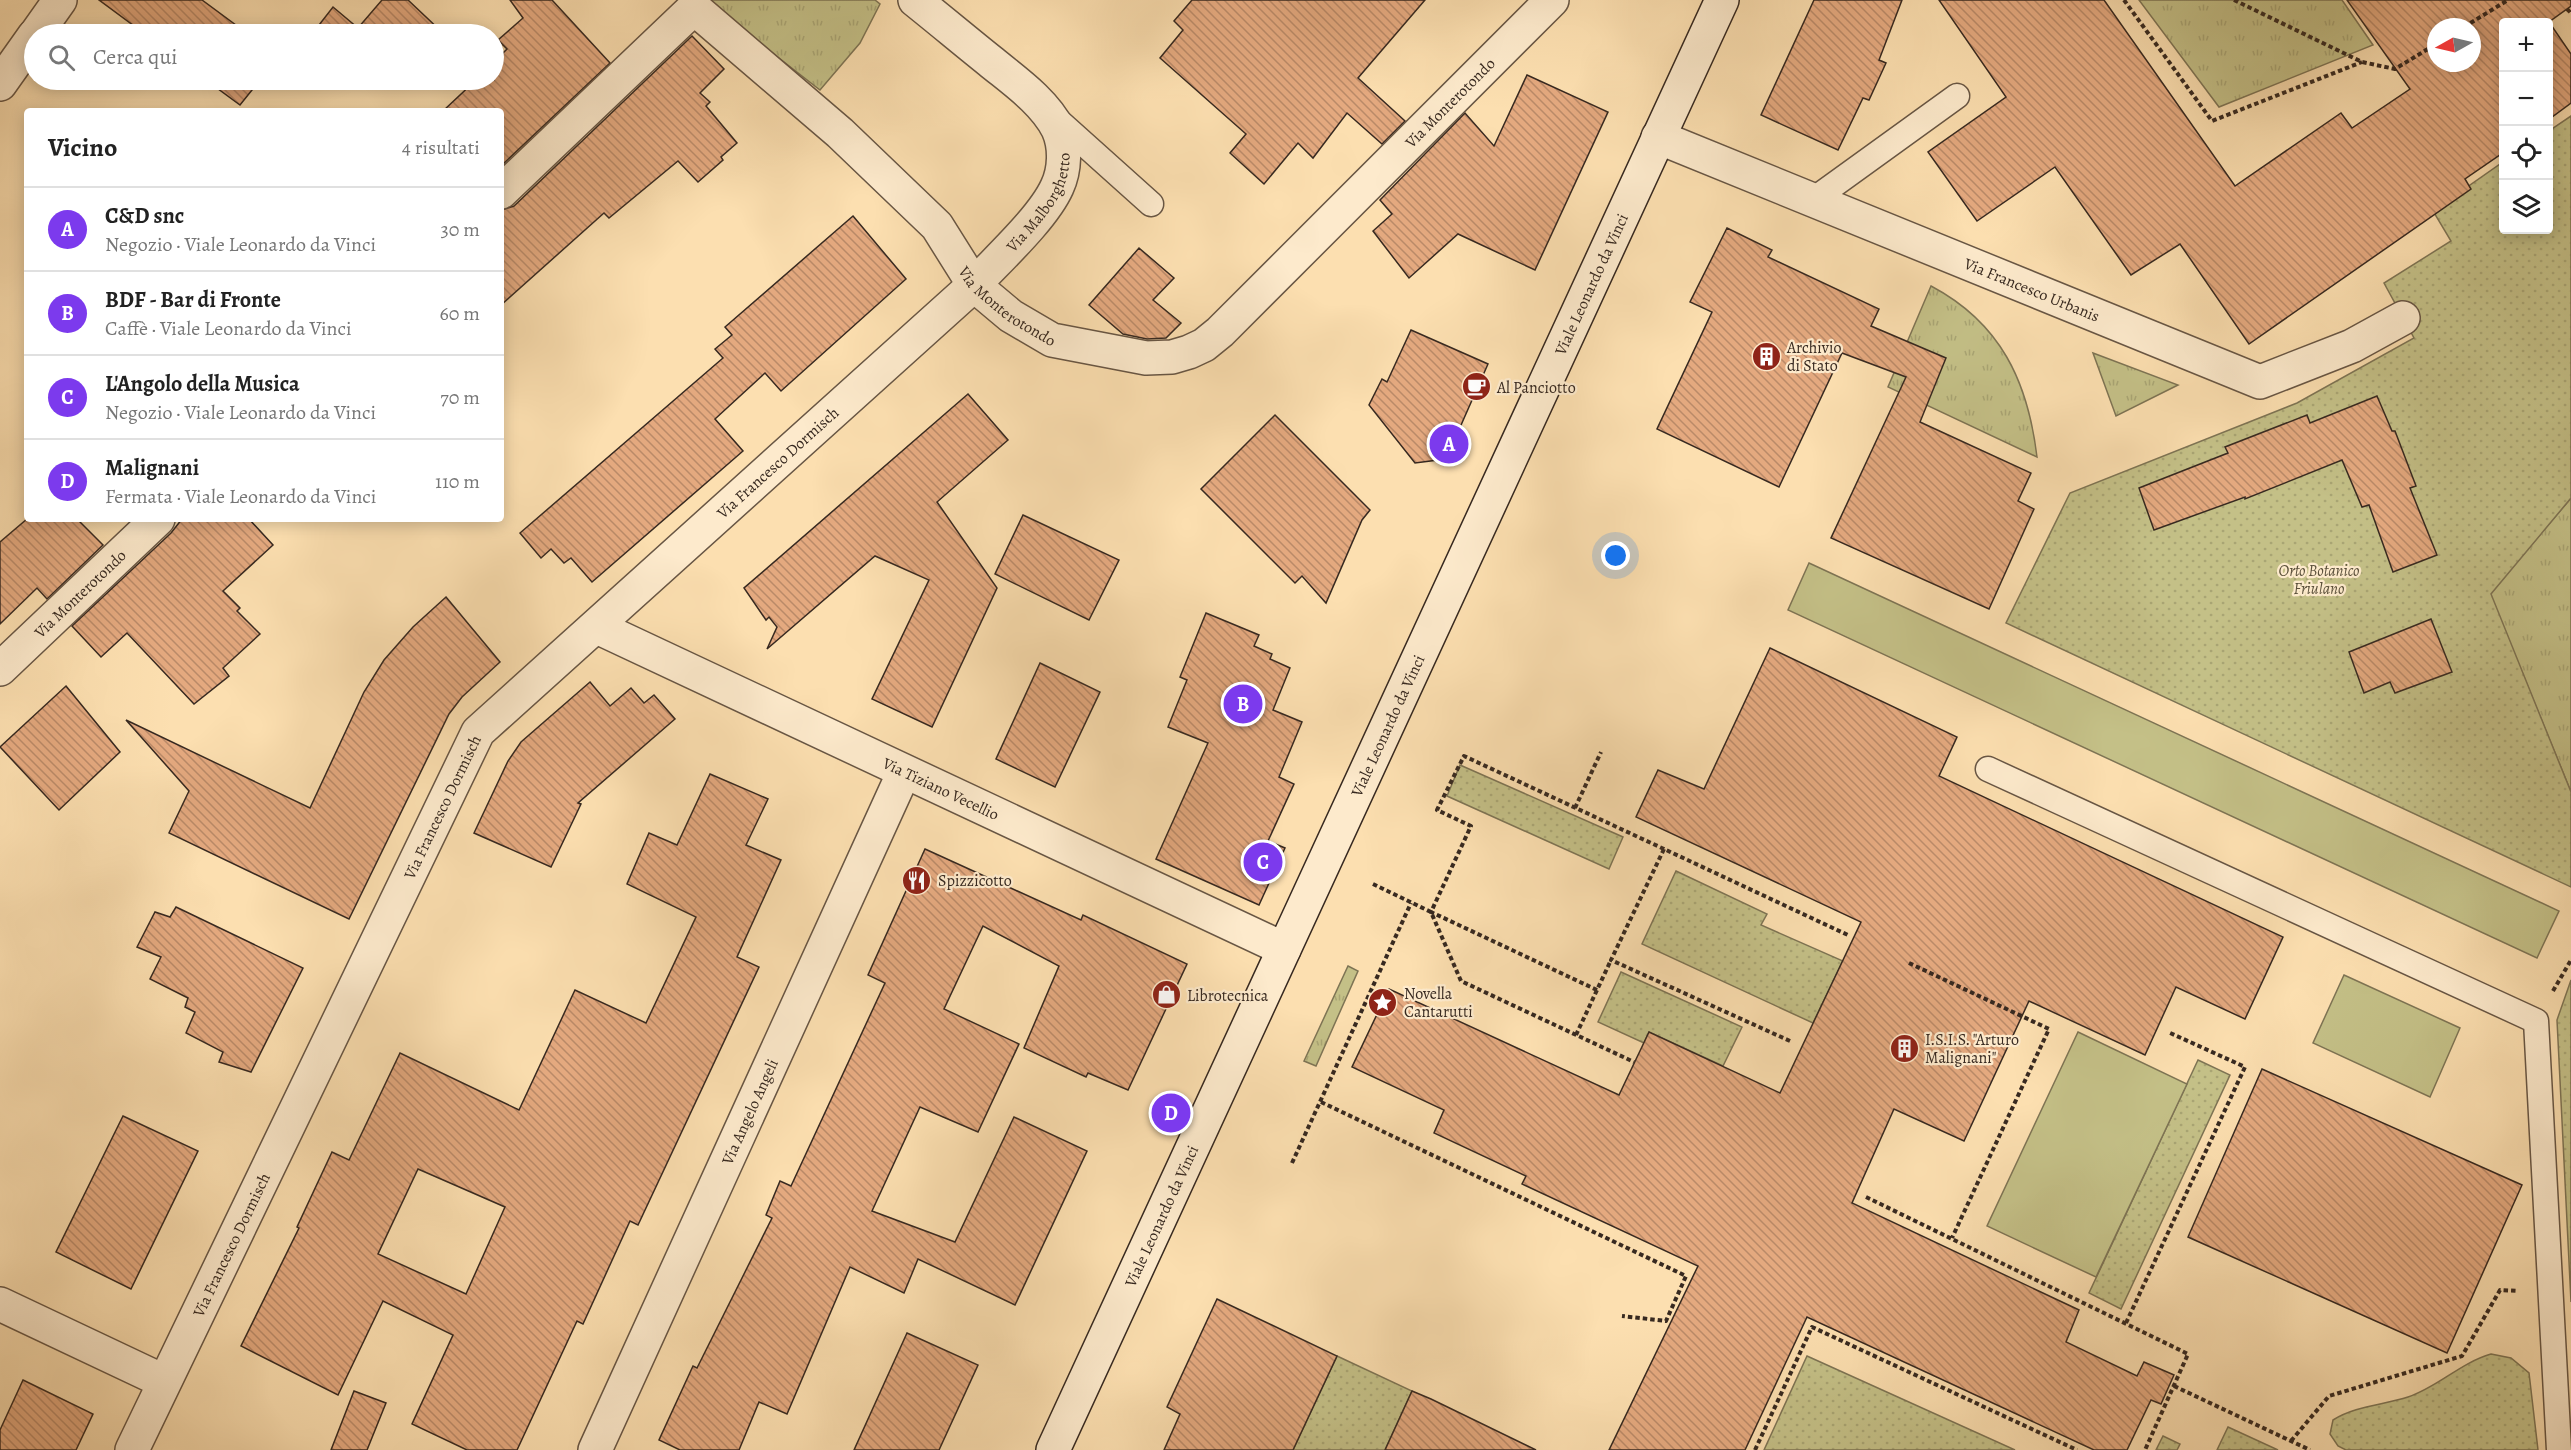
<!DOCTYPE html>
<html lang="it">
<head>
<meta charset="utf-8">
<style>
  :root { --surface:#fff; --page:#f6f6f6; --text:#222; --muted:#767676; --line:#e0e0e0; --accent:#7c3aed }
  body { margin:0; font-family:Alegreya,serif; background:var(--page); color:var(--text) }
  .controls { position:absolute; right:18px; top:18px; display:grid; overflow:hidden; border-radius:6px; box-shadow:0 3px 15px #0003 }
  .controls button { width:54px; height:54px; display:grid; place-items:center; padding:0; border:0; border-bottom:2px solid var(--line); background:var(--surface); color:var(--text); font:30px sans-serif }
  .compass { position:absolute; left:2427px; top:18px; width:54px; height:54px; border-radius:50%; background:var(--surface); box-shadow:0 3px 15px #0003; rotate:262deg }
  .you { position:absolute; left:1616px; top:556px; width:21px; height:21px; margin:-15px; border:4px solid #fff; border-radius:50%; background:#1a73e8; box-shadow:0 0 0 9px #1a73e833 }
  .badge { display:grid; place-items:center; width:39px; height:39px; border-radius:50%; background:var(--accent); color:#fff; font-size:20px; font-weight:700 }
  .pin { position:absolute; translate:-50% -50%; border:3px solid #fff; box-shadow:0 2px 6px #0006 }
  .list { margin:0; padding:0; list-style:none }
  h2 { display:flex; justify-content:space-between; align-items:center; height:78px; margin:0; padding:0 24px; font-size:26px }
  h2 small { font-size:20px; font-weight:400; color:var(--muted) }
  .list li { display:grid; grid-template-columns:39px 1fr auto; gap:18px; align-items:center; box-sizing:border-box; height:84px; padding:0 24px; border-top:2px solid var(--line) }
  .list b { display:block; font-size:22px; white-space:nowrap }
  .list p { margin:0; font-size:20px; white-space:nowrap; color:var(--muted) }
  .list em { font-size:20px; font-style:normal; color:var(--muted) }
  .icon { flex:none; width:33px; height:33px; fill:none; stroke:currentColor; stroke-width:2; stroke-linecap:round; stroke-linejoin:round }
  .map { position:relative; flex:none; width:2571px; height:1450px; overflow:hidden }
  .search { position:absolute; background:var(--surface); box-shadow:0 3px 15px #0003; left:24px; top:24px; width:480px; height:66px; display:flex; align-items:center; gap:15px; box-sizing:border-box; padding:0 21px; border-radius:33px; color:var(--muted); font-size:22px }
  .panel { position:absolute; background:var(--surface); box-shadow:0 3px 15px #0003; left:24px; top:108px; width:480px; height:414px; border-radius:6px }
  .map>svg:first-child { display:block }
</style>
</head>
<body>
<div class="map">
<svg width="2571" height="1450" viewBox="0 0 2571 1450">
  <defs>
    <pattern id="grass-tufts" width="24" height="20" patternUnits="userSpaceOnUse" patternTransform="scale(1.5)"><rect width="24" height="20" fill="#c4c087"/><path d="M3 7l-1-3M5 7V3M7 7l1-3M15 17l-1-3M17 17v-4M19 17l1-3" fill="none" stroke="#a9a574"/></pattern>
    <pattern id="garden-dots" width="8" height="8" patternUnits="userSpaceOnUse" patternTransform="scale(1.5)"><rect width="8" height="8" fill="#c4c087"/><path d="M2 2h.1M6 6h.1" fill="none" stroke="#a9a574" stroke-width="1.8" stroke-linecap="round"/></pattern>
    <pattern id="building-back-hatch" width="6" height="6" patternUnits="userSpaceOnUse" patternTransform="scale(1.5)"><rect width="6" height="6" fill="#e4a97f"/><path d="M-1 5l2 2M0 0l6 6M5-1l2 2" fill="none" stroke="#ba8a68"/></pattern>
  </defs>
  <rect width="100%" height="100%" fill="#fcdfb0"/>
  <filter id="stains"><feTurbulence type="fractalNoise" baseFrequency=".00333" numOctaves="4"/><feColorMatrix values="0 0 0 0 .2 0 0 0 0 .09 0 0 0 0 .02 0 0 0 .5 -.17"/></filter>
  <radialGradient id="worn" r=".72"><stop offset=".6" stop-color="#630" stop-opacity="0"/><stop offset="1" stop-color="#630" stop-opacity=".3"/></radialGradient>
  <g fill="url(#grass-tufts)" stroke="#7e7454" stroke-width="1.5">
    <path d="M704,0H875L880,4L860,43L820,90Z"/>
    <path d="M2139,0H2342L2373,45L2219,107Z"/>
    <path d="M1931,286C2001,323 2028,382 2037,457L1888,387Z"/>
    <path d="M2093,353L2178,385L2116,416Z"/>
    <path d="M2571,498V792L2490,594Z"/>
    <path d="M1348,966L1358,971L1316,1066L1304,1061Z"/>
  </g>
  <g fill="url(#garden-dots)" stroke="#7e7454" stroke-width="1.5">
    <path d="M2571,116V498L2491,594L2571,792V887L2006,623L2070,493L2297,403L2414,338L2384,283L2451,241L2433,211L2503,162L2504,230H2548L2549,131Z"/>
    <path d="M1460,765L1623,837L1609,869L1447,796Z"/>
    <path d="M1676,871L1767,914L1761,925L1843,961L1813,1023L1642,944Z"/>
    <path d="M1621,972L1742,1027L1723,1066L1649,1032L1644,1043L1598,1022Z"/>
    <path d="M2571,980V1302L2557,1020Z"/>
    <path d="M2198,1060L2230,1075L2121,1309L2089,1293Z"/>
    <path d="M2491,1354L2511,1358L2529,1373L2538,1450H2346L2338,1446L2330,1434L2333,1420C2355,1406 2383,1405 2408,1397C2438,1387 2460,1363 2491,1354Z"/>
    <path d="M1337,1356L1412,1391L1385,1450H1293Z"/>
    <path d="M1807,1356L2015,1450H1764Z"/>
    <path d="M2228,1427L2278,1450H2217Z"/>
    <path d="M2163,1436L2180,1444L2177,1450H2156Z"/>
  </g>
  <g fill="#c4c087" stroke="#7e7454" stroke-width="1.5">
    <path d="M1809,563L2559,911L2537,958L1788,610Z"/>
    <path d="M2344,975L2460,1028L2430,1097L2313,1043Z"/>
    <path d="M2078,1032L2187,1084L2096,1277L1987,1226Z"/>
  </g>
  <g fill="url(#building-back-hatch)" stroke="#372920" stroke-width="1.5" fill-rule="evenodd">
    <path d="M99,0H202L248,34H145Z"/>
    <path d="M382,0H408L444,34H312L333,7L358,28Z"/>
    <path d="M510,0H552L610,63L501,166V111H443L476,80H494V62L507,49L498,40L523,18Z"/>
    <path d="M1192,0H1425L1358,78L1405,121L1382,144L1347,113L1313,158L1298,143L1264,184L1230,153L1246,134L1160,58L1183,30L1174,21Z"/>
    <path d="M1814,0H1902L1879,60L1886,63L1869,100L1863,98L1838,150L1761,115Z"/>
    <path d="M1939,0H2104L2235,186L2341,113L2352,128L2410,89L2347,0H2571V6L2549,22L2571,54V103L2548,120V22H2504V152L2465,179L2471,189L2249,344L2180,244L2131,275L2055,167L1977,221L1928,152L2006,97ZM2436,27H2472V63H2436Z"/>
    <path d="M692,36L724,69L700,93L710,102L706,106L737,143L721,157L723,160L698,182L678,161L609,218L604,213L501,305V210L514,206Z"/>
    <path d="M1527,75L1608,112L1535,270L1458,234L1409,278L1373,231L1392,214L1380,200L1465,113L1494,146Z"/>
    <path d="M206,80H260L240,105Z"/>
    <path d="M853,216L906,279L781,391L765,373L715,419L743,451L592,582L571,558L564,563L551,549L541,558L520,533L723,358L715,349L732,335L725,327Z"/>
    <path d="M1727,228L1772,250L1768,257L1879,309L1871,326L1946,358L1920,422L2031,473L2018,501L2034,509L1989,609L1831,538L1906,377L1842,353L1779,487L1657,429L1712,312L1690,302Z"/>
    <path d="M1139,248L1174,278L1153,300L1181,323L1166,338L1147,339L1123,334L1089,305Z"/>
    <path d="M1411,330L1488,364L1446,459L1415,463L1369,405L1382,379L1387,382Z"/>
    <path d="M968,394L1008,440L937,502L997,588L932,727L872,699L929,580L875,556L767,649L777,627L769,617L766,620L744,588Z"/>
    <path d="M2377,396L2392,431H2395L2416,486L2410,488L2437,555L2393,572L2369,505L2362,507L2342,460L2245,499V497L2154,530L2139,488L2228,453L2225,447L2307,415L2310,423Z"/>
    <path d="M1275,415L1370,510L1362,520L1326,603L1302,576L1295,583L1201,489Z"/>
    <path d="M1023,515L1119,560L1089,620L995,574Z"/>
    <path d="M27,519H77L103,545L47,599L37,588L0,624V542Z"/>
    <path d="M182,519H249L273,545L223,591L240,608L237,611L260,634L223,668L229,676L194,704L127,633L101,657L72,626L171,533Z"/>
    <path d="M446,597L500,662L462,697L449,714L349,919L169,833L189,791L126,720L310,808L364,692L384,660L413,627Z"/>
    <path d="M1206,613L1259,635L1254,646L1272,654L1270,659L1290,668L1273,710L1302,722L1279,777L1294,784L1268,841L1285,848L1259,905L1156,859L1208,743L1168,727L1187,680L1180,677Z"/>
    <path d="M2431,619L2452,672L2395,693L2390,682L2364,693L2349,652Z"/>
    <path d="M1770,648L1957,737L1939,776L2283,937L2245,1019L2176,987L2145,1055L2029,1001L1964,1141L1894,1109L1852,1203L2079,1310L2066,1342L2137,1376L2144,1362L2174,1375L2161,1404L2151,1400L2127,1450H2094L1807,1317L1745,1450H1609L1698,1266L1522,1184L1526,1176L1434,1133L1444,1110L1352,1067L1389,989L1619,1095L1649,1032L1780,1093L1861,922L1636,817L1658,770L1704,789Z"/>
    <path d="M1040,663L1100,692L1055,787L996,759Z"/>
    <path d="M590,682L610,706L631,688L644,703L654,695L675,719L578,803L581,804L551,867L474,833L508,761L521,742Z"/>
    <path d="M66,686L120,752L59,810L0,747Z"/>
    <path d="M710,774L768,799L746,845L781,860L737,957L759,967L638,1225L630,1221L583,1324L577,1321L517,1450H467L412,1424L453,1335L383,1301L338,1395L241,1346L299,1228L297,1227L332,1152L349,1160L400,1053L519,1110L575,990L646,1023L696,917L627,884L649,833L677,845ZM418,1169L505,1207L466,1294L378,1254Z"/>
    <path d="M925,849L1081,920L1083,915L1187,964L1128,1090L1088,1073L1086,1077L1024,1048L1059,966L983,926L944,1009L1019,1044L978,1132L920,1107L872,1211L955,1242L1014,1117L1087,1151L1015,1305L918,1259L904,1293L850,1267L787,1414L759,1402L739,1450H680L659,1440L693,1366L697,1368L772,1218L766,1215L780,1181L791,1186L885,983L868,975Z"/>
    <path d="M176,907L303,968L251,1072L219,1062L223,1052L186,1033L195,1012L185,1007L188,998L150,979L161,957L137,947L155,912L170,917Z"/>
    <path d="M2262,1069L2522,1185L2447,1353L2188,1237Z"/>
    <path d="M123,1116L198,1151L131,1289L56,1252Z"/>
    <path d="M1217,1299L1337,1356L1293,1450H1164L1180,1414L1167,1407Z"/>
    <path d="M907,1333L978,1365L939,1450H854Z"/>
    <path d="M23,1380L93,1414L76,1450H0V1430Z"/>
    <path d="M354,1391L386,1403L367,1450H331Z"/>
    <path d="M1412,1391L1431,1399L1536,1450H1385Z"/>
  </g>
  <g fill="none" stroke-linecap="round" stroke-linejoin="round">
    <defs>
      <g id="lane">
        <path d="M1054,117L1151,204"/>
        <path d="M1813,200L1957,96"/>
        <path d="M1988,769L2536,1021L2559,1450"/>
      </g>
      <g id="street">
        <path d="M36,34L60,0"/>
        <path d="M0,84L34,36"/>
        <path id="s1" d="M1658,137L2260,382L2352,346L2403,318"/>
        <path id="s2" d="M501,192L694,8L840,133L937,226L974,285L1011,316L1052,340L1146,358L1172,357L1189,352L1204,345L1220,332L1552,0"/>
        <path id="s3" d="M597,627L1284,949"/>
        <path id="s4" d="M0,669L158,519"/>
        <path d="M0,1304L163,1381"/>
        <path id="s5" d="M132,1450L478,732L974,285C998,259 1043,218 1057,187C1065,170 1066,147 1058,129C1044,101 1013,80 990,61C965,41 940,20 915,0"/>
        <path id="s6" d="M595,1450L904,772"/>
      </g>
      <g id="secondary">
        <path id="s7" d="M1053,1450L1722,0"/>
      </g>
    </defs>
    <use href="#lane" stroke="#685644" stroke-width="27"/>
    <use href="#street" stroke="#685644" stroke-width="36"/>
    <use href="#secondary" stroke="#372920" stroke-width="36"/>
    <g stroke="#372920" stroke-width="4" stroke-dasharray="4.5 3" stroke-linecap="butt">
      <path d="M2124,0L2212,121L2362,62"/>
      <path d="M2234,0L2362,62L2395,69L2436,44"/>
      <path d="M2567,9L2571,13"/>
      <path d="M2464,27L2508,0"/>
      <path d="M1575,808L1601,752"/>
      <path d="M1373,884L1431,912L1461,981L1634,1062"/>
      <path d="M1909,963L2049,1029L1952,1238"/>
      <path d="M1597,990L1431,912L1471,826L1437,810L1464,756L1664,849"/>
      <path d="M2553,991L2571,960"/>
      <path d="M1576,1035L1611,960"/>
      <path d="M1790,1041L1611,960L1664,849L1850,936"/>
      <path d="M1321,1102L1686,1276L1666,1321L1622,1316"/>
      <path d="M1292,1163L1411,903"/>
      <path d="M1866,1197L2188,1354L2145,1450"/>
      <path d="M2126,1323L2245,1067L2168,1032"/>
      <path d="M2174,1386L2310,1450"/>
      <path d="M2291,1441L2329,1396L2462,1356L2500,1290L2518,1291"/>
      <path d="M1755,1450L1812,1327L2077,1450"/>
    </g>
    <use href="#lane" stroke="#fdeacc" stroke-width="24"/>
    <use href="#street" stroke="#fdeacc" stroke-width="33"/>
    <use href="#secondary" stroke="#fdeacc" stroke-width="33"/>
  </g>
  <defs>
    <symbol id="building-disc" viewBox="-11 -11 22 22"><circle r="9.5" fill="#8f2418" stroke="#fdeacc"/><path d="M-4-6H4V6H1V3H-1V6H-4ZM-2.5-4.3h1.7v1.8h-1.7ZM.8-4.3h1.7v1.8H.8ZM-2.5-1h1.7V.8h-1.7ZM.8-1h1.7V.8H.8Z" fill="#fff"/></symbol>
    <symbol id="cafe-disc" viewBox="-11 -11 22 22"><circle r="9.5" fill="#8f2418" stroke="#fdeacc"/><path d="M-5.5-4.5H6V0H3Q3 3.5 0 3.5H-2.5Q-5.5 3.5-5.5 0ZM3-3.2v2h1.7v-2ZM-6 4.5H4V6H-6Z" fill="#fff"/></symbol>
    <symbol id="restaurant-disc" viewBox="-11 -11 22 22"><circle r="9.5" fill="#8f2418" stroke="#fdeacc"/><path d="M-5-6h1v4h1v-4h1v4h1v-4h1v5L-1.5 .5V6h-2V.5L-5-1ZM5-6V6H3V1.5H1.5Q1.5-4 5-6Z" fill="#fff"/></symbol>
    <symbol id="shop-disc" viewBox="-11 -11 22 22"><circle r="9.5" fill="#8f2418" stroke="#fdeacc"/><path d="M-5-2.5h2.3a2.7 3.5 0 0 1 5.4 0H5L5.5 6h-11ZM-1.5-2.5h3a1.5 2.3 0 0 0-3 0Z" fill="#fff"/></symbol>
    <symbol id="sight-disc" viewBox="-11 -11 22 22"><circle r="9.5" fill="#8f2418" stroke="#fdeacc"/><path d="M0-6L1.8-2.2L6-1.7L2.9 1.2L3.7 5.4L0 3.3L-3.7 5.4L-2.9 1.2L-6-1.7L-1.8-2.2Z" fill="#fff"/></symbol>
  </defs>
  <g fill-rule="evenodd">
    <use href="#building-disc" x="1750" y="340" width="33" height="33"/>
    <use href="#cafe-disc" x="1460" y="370" width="33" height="33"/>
    <use href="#restaurant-disc" x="900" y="864" width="33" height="33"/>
    <use href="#shop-disc" x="1150" y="978" width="33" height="33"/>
    <use href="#sight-disc" x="1366" y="986" width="33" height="33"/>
    <use href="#building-disc" x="1888" y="1032" width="33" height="33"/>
  </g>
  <g text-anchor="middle" stroke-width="4.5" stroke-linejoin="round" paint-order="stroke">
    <g font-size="16" fill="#372920" stroke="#fdeacc">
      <text dy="6" stroke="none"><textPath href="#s2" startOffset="1260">Via Monterotondo</textPath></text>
      <text dy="6" stroke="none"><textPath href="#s5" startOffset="1572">Via Malborghetto</textPath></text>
      <text dy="6" stroke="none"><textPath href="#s7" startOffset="1284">Viale Leonardo da Vinci</textPath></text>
      <text dy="6" stroke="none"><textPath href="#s1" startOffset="404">Via Francesco Urbanis</textPath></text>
      <text dy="6" stroke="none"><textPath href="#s2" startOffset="702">Via Monterotondo</textPath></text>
      <text dy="6" stroke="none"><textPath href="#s5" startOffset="1200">Via Francesco Dormisch</textPath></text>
      <text dy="6" stroke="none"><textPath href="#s4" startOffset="110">Via Monterotondo</textPath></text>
      <text dy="6" stroke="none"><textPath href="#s7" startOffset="798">Viale Leonardo da Vinci</textPath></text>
      <text dy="6" stroke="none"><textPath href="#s3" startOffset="380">Via Tiziano Vecellio</textPath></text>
      <text dy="6" stroke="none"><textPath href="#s5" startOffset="714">Via Francesco Dormisch</textPath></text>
      <text dy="6" stroke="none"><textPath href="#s6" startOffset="372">Via Angelo Angeli</textPath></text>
      <text dy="6" stroke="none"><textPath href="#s7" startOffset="258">Viale Leonardo da Vinci</textPath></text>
      <text dy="6" stroke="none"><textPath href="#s5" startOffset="228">Via Francesco Dormisch</textPath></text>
    </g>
    <g font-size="16" fill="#372920" stroke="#fdeacc" text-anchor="start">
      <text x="1787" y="353">Archivio<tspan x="1787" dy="18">di Stato</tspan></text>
      <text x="1497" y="393">Al Panciotto</text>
      <text x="938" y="886">Spizzicotto</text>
      <text x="1404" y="999">Novella<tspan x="1404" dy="18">Cantarutti</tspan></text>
      <text x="1187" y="1001">Librotecnica</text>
      <text x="1925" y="1045">I.S.I.S. "Arturo<tspan x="1925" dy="18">Malignani"</tspan></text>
    </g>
    <g font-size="16" font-style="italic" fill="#5a4f3a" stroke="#fdeacc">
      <text x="2319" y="576">Orto Botanico<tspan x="2319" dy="18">Friulano</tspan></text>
    </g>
  </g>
  <rect width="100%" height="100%" filter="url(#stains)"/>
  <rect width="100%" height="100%" fill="url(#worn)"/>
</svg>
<div class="controls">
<button>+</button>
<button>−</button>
<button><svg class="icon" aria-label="locate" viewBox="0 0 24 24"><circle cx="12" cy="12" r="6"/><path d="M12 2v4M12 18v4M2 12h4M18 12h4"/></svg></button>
<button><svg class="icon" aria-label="layers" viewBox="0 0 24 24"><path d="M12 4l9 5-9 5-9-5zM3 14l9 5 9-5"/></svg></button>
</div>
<svg class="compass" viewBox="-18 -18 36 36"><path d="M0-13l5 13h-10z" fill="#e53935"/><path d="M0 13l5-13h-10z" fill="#767676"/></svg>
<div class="you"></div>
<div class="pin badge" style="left:1449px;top:444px">A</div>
<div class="pin badge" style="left:1243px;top:704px">B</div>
<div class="pin badge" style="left:1263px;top:862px">C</div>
<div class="pin badge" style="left:1171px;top:1113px">D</div>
<div class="search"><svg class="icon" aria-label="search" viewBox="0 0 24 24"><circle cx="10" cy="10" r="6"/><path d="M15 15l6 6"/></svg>Cerca qui</div>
<section class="panel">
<h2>Vicino<small>4 risultati</small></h2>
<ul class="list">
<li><span class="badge">A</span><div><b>C&amp;D snc</b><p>Negozio · Viale Leonardo da Vinci</p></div><em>30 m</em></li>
<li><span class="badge">B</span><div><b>BDF - Bar di Fronte</b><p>Caffè · Viale Leonardo da Vinci</p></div><em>60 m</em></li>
<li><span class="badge">C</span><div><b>L'Angolo della Musica</b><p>Negozio · Viale Leonardo da Vinci</p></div><em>70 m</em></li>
<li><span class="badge">D</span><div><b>Malignani</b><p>Fermata · Viale Leonardo da Vinci</p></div><em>110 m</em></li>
</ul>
</section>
</div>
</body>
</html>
